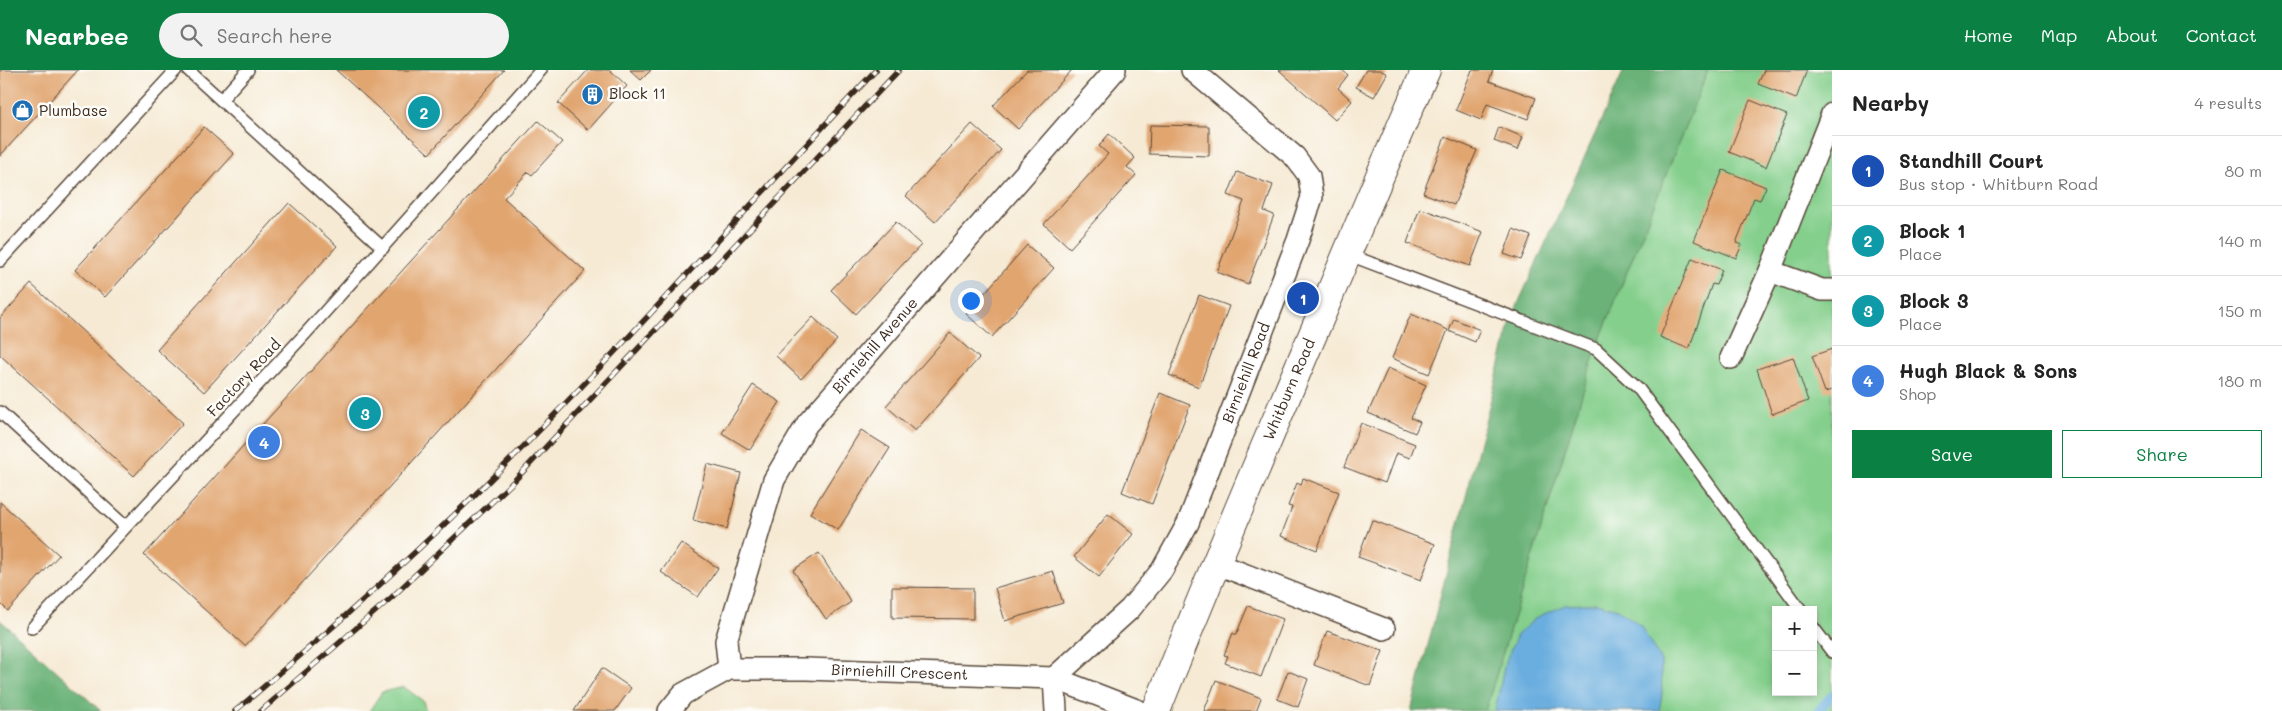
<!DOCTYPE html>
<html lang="en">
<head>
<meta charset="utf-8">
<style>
  :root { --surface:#fff; --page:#f2f2f2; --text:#222; --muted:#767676; --line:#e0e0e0; --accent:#0b8043 }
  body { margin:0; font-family:Mali,sans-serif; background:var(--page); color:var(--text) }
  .controls { position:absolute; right:15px; bottom:15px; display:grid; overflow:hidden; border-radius:0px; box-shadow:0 2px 8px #0003 }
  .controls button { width:45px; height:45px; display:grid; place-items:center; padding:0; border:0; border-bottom:1px solid var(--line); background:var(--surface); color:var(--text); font:25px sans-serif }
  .you { position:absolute; left:970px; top:230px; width:18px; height:18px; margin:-12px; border:4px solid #fff; border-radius:50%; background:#1a73e8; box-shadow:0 0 0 8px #1a73e833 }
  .badge { display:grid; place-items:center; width:32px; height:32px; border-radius:50%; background:var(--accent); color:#fff; font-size:16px; font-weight:700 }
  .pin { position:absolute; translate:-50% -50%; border:2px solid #fff; box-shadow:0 1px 5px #0006 }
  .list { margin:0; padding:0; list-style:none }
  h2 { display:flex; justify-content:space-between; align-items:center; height:65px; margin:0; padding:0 20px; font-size:21px }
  h2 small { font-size:16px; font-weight:400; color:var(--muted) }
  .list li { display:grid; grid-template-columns:32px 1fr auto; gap:15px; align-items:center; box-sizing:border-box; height:70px; padding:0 20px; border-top:1px solid var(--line) }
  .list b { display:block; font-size:19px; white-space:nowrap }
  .list p { margin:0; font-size:16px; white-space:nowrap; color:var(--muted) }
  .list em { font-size:16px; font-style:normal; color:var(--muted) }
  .actions { display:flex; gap:10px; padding:15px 20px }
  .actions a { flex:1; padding:11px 0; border:1px solid var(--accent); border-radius:0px; text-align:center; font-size:18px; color:var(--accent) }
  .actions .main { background:var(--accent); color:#fff }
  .icon { flex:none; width:28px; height:28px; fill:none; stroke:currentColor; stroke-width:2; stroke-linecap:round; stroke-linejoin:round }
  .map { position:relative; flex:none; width:1832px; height:641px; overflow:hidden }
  header { display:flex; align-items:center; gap:30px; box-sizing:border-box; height:70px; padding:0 25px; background:var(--accent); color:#fff }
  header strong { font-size:24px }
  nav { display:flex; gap:28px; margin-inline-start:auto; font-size:18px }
  .search { width:350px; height:45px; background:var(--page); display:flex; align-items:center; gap:12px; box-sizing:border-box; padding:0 18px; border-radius:28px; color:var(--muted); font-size:19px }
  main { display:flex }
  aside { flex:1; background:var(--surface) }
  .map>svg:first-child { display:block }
</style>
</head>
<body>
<header>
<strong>Nearbee</strong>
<div class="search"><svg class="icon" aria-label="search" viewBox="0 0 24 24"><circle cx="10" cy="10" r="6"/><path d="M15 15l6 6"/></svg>Search here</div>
<nav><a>Home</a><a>Map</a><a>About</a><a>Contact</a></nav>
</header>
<main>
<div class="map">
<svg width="1832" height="641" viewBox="0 0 1832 641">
  <rect width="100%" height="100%" fill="#fdfcf7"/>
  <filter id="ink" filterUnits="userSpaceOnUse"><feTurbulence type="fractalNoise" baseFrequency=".02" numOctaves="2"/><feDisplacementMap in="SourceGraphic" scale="10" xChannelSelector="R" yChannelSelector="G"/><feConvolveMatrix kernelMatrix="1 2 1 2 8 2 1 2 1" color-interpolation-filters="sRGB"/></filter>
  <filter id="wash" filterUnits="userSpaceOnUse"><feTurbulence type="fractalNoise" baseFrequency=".0096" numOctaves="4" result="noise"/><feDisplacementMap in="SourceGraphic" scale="20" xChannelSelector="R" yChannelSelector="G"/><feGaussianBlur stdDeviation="1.12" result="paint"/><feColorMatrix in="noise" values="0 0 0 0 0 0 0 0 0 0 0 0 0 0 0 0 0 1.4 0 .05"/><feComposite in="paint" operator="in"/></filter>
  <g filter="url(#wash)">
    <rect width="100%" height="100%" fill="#f6ead4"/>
    <g fill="#84cf8c" stroke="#607c55" fill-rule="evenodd">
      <path d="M1708,0H1832V641H1485L1596,279ZM1776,540H1813V622H1776Z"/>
      <path d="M404,617L423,631L426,641H369L382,622Z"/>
    </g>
    <g fill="#6bb278" stroke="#536e4b">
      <path d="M1624,0H1708L1596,279L1485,641H1411L1512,247Z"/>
      <path d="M0,550L101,641H0Z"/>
    </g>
    <path fill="#6aaedf" stroke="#526c7e" d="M1596,533L1618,539L1640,555L1661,591L1662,624L1659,641H1495L1505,593L1517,565L1537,547L1565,535Z"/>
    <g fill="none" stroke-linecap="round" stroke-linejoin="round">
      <path stroke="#6aaedf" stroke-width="9" d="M1818,641L1832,625"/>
    </g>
    <g id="blocks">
      <g fill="#e1a570">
        <path d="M0,0H78L0,86Z"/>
        <path d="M336,0H504L429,84Z"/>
        <path d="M588,0H610L627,16L588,60L558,33Z"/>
        <path d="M630,0H651L641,10Z"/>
        <path d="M1027,0H1072L1018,59L993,36Z"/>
        <path d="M1279,0H1342L1348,5L1338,18L1352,31L1335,50Z"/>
        <path d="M1366,0H1380L1387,4L1374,27L1356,17Z"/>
        <path d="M1472,0H1493L1489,11L1536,28L1528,49L1487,34L1481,50L1456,40Z"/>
        <path d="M1764,0H1807L1796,29L1758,14Z"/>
        <path d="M1750,30L1787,45L1766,97L1729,82Z"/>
        <path d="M538,51L562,72L532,105L528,102L504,128L585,201L245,576L144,485Z"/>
        <path d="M972,54L1001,80L935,152L906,126Z"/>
        <path d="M1150,55L1209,56V86L1149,84Z"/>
        <path d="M204,57L234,84L105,227L75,200Z"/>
        <path d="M1499,57L1523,67L1518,80L1494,71Z"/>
        <path d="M1109,64L1135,88L1127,97L1136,105L1070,178L1044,154L1108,84L1099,76Z"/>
        <path d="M1445,67L1477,80L1454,135L1423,123Z"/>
        <path d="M1723,100L1766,117L1760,130L1754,128L1736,173L1742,175L1736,188L1694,171Z"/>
        <path d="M1237,102L1273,115L1264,141L1274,145L1248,214L1217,202L1244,131L1228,125Z"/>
        <path d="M289,133L337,176L204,322L157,280Z"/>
        <path d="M1420,138L1483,162L1470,196L1407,173Z"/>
        <path d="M896,152L921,175L856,244L831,220Z"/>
        <path d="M1513,159L1531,166L1521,190L1504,184Z"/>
        <path d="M1027,175L1054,198L992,267L966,244Z"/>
        <path d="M1692,188L1722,200L1716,215L1712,214L1689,279L1660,267Z"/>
        <path d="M31,214L183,353L134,406L0,285V248Z"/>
        <path d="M1199,225L1229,236L1199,317L1169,305Z"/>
        <path d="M1411,244L1448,260L1429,304L1392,288Z"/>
        <path d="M813,247L837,270L801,309L776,286Z"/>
        <path d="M1454,249L1480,260L1475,272L1449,261Z"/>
        <path d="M950,263L979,288L915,361L886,336Z"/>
        <path d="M1832,279V320L1825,322L1812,286Z"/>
        <path d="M1793,287L1808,331L1772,344L1757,299Z"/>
        <path d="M1388,298L1426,315L1411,348L1420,352L1415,363L1368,343Z"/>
        <path d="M753,315L780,332L750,380L722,363Z"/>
        <path d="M1160,323L1190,335L1152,434L1122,422Z"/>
        <path d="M1361,353L1415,374L1410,388L1396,383L1385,413L1344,397Z"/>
        <path d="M861,360L890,378L838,460L810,443Z"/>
        <path d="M707,394L741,403L727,459L693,450Z"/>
        <path d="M1303,408L1339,422L1317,480L1281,466L1292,437L1288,436L1297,413L1301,415Z"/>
        <path d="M0,432L59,485L8,541L0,533Z"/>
        <path d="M1108,444L1133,464L1099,507L1074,487Z"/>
        <path d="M1372,450L1435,474L1421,510L1358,487Z"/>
        <path d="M681,473L718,498L698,527L661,502Z"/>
        <path d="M819,483L851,532L826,549L793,500Z"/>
        <path d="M1053,501L1063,533L1005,551L995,518Z"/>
        <path d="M892,517L973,518V549L892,548Z"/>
        <path d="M1248,536L1283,549L1261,607L1225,593L1228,586L1224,585L1233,563L1236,565Z"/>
        <path d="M1327,561L1383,581L1370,616L1314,595Z"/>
        <path d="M602,598L631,618L615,641H574Z"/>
        <path d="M1288,601L1308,609L1298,637L1277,629Z"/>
        <path d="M1216,610L1261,628L1256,641H1204Z"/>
      </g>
    </g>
  </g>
  <g filter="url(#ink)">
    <use href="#blocks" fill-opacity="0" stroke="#574739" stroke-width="1"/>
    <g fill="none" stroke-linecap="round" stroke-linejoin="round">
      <defs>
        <g id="lane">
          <path d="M188,0L383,178"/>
          <path d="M221,30L248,0"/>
          <path d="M1347,184L1596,279L1638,318L1801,540"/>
          <path d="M0,191L176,0"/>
          <path d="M0,342L125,456"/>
          <path d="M1813,557L1832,582"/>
          <path d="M32,558L306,263L541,0"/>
        </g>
        <g id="street">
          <path d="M1770,201L1822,220H1832"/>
          <path d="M1731,288L1770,201L1832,44"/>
          <path d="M1215,493L1384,559"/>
          <path id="s1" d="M729,599L726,571L774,410L807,354L1115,0"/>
          <path id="s2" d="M669,641L683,624L729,599H807L1054,608L1139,641"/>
          <path id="s3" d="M1056,641L1054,608L1130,539L1162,500L1188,453L1298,170L1312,127L1309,106L1295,87L1192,0"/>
        </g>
        <g id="secondary">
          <path id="s4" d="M1156,641C1210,505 1267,371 1325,236C1358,157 1391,78 1426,0"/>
        </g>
      </defs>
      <use href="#lane" stroke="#574739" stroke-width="14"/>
      <use href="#street" stroke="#574739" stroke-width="24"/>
      <use href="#secondary" stroke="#574739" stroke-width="30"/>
      <use href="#lane" stroke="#fff" stroke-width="11"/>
      <use href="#street" stroke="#fff" stroke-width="21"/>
      <use href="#secondary" stroke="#fff" stroke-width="28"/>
      <defs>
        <g id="rail">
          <path d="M235,641C327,564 416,484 501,399C630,270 751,133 876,0"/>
          <path d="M261,641L392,527L514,411L899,0"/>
        </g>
      </defs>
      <use href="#rail" stroke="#3b2a1e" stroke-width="5.5"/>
      <use href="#rail" stroke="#fdfcf7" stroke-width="4" stroke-dasharray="11" stroke-linecap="butt"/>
    </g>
  </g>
  <defs>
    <symbol id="building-disc" viewBox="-11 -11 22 22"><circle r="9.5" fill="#1f6fb2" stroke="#fdfcf7"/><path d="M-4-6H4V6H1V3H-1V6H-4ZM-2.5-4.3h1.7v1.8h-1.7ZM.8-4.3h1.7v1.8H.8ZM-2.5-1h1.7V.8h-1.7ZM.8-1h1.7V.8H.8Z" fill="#fff"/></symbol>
    <symbol id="shop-disc" viewBox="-11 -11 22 22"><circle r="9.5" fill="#1f6fb2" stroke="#fdfcf7"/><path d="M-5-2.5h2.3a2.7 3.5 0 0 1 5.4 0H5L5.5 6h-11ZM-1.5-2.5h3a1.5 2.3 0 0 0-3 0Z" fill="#fff"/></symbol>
  </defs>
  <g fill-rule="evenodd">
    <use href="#building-disc" x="580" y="12" width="25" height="25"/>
    <use href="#shop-disc" x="10" y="28" width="25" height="25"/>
  </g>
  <g text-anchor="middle" stroke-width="5" stroke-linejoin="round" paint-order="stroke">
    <g font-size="15" fill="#3b2a1e" stroke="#fdfcf7" text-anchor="start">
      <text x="609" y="29">Block 11</text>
      <text x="39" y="46">Plumbase</text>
    </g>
    <g font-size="15" fill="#3b2a1e" stroke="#fdfcf7">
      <text dy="5" stroke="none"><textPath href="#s1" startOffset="365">Birniehill Avenue</textPath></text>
      <text dy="5" stroke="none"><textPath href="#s3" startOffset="401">Birniehill Road</textPath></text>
      <text transform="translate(244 308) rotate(-47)" y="5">Factory Road</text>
      <text dy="5" stroke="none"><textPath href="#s4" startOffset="348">Whitburn Road</textPath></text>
      <text dy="5" stroke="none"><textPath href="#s2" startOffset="245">Birniehill Crescent</textPath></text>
    </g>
  </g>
</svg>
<div class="controls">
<button>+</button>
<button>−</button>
</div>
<div class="you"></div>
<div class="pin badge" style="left:1303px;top:228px;background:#1a4fb4">1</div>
<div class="pin badge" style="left:424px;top:42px;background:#0f9aa8">2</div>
<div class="pin badge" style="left:365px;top:343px;background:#0f9aa8">3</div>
<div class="pin badge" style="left:264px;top:372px;background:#3f7fe0">4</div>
</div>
<aside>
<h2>Nearby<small>4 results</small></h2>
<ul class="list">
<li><span class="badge" style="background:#1a4fb4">1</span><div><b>Standhill Court</b><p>Bus stop · Whitburn Road</p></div><em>80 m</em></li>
<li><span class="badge" style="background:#0f9aa8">2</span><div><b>Block 1</b><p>Place</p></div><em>140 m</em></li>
<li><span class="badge" style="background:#0f9aa8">3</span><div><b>Block 3</b><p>Place</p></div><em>150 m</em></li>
<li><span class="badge" style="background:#3f7fe0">4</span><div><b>Hugh Black &amp; Sons</b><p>Shop</p></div><em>180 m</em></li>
</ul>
<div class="actions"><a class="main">Save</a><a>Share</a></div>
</aside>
</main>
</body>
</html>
